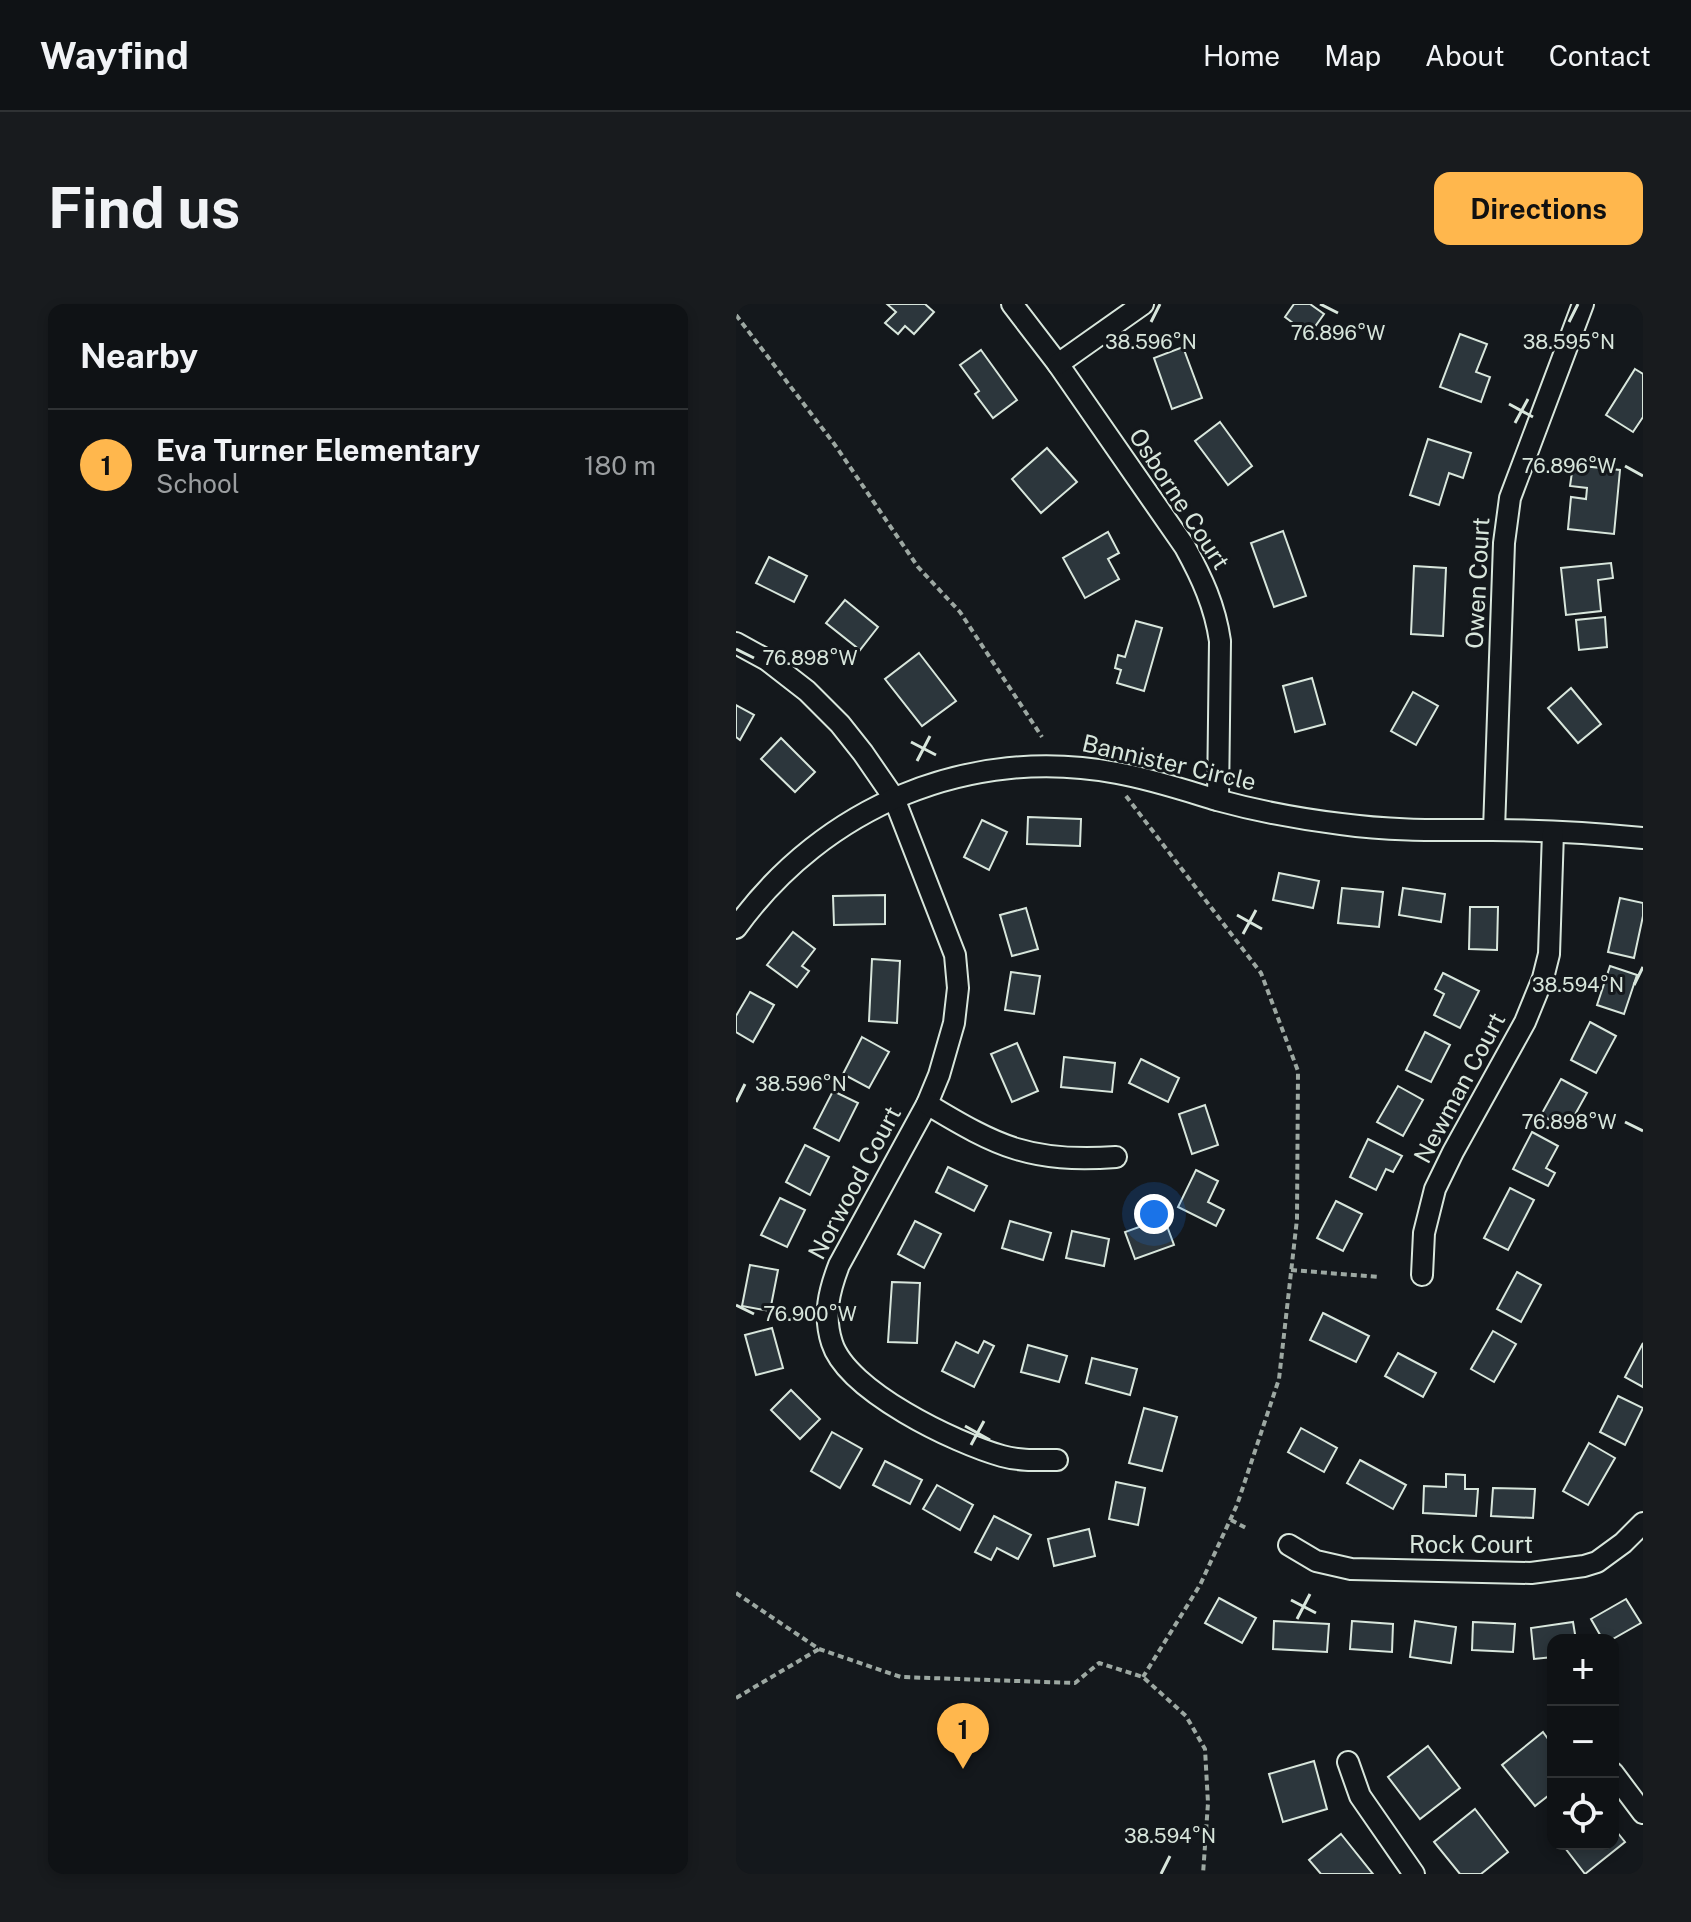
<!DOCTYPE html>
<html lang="en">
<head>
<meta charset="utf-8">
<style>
  :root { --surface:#0f1215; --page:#181b1e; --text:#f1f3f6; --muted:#9b9ea0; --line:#2f3234; --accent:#ffb74d }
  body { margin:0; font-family:"Public Sans",sans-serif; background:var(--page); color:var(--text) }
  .controls { position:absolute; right:24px; bottom:24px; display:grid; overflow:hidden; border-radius:16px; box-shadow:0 4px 12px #0003 }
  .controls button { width:72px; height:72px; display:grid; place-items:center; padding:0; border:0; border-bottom:2px solid var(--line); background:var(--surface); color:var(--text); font:40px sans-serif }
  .you { position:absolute; left:418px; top:910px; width:28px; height:28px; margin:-20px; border:6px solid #fff; border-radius:50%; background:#1a73e8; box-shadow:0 0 0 12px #1a73e833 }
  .badge { display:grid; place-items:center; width:52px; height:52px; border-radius:50%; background:var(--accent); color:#111; font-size:26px; font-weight:700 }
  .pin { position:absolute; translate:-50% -66px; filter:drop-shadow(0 2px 4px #0008) }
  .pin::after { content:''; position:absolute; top:42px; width:28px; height:24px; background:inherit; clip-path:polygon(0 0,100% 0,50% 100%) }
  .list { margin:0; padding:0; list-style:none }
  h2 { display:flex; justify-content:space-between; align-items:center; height:104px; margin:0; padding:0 32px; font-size:34px }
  h2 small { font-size:26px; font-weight:400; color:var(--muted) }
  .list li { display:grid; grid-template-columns:52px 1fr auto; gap:24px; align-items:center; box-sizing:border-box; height:112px; padding:0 32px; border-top:2px solid var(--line) }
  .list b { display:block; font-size:30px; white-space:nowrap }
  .list p { margin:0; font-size:26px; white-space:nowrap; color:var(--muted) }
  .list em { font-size:26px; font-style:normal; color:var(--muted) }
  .icon { flex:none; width:44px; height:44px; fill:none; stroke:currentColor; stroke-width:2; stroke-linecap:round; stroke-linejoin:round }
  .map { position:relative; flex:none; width:907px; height:1570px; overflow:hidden; border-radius:16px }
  header { display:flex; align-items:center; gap:48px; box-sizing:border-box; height:112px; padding:0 40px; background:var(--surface); border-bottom:2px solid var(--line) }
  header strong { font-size:38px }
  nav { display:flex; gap:44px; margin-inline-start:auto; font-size:28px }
  .intro { display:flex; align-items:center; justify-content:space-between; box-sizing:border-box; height:192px; padding:0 48px }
  h1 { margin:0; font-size:56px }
  .button { padding:20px 36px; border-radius:16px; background:var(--accent); color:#111; font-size:28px; font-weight:700 }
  main { display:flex; gap:48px; padding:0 48px }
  aside { flex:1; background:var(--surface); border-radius:16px; box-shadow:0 4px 12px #0003 }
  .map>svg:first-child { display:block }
</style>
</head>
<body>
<header>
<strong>Wayfind</strong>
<nav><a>Home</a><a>Map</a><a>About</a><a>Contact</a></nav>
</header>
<div class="intro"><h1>Find us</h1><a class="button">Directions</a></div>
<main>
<aside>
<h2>Nearby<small></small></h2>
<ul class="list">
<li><span class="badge">1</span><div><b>Eva Turner Elementary</b><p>School</p></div><em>180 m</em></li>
</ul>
</aside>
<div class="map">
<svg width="907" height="1570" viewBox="0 0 907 1570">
  <rect width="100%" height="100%" fill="#14181c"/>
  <g fill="#2c363c" stroke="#d8e6dc" stroke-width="2">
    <path d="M151,0H189L198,8L178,30L169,22L162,30L149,19L160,8Z"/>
    <path d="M558,0H574L588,10L573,31L549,13Z"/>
    <path d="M724,30L751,40L740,68L754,73L745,98L704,83Z"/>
    <path d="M447,43L466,94L436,105L418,54Z"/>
    <path d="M245,46L281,96L257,114L239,90L243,87L224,61Z"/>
    <path d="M899,65L907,70V113L897,128L870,111Z"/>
    <path d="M484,118L516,162L492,181L459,137Z"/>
    <path d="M692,135L735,149L727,174L713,169L703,201L674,191Z"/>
    <path d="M311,144L341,178L305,209L276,175Z"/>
    <path d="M837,161L884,166L878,230L832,225L835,193L850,195L851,184L834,182Z"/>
    <path d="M547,227L570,292L538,303L515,239Z"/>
    <path d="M372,228L383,249L372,255L383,275L349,294L327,254Z"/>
    <path d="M33,253L71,272L58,298L20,279Z"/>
    <path d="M875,259L877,274L862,276L865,307L830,311L825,264Z"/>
    <path d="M678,262L710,264L707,332L675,330Z"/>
    <path d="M109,296L142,323L124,346L90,319Z"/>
    <path d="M869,313L871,343L843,346L840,316Z"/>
    <path d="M400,317L426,324L408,387L381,379L385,366L379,364L382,351L389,353Z"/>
    <path d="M183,349L220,397L186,422L149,375Z"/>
    <path d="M576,374L589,420L559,428L547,382Z"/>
    <path d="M835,384L865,420L842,439L812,404Z"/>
    <path d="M677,388L702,402L680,441L655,427Z"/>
    <path d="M0,401L18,411L4,436L0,433Z"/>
    <path d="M45,434L79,468L59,488L25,455Z"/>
    <path d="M292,513L345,515L344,542L291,540Z"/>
    <path d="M246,516L271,528L253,566L228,553Z"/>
    <path d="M543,569L583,577L577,604L537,596Z"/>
    <path d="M606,584L647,588L643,623L602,619Z"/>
    <path d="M667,584L709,590L705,618L663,611Z"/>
    <path d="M149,591V620L98,621L97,592Z"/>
    <path d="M884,594L907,599V612L898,654L872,648Z"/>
    <path d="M734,603H762L761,646L733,645Z"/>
    <path d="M290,604L302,645L276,652L264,611Z"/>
    <path d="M57,628L79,645L66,662L73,667L61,683L31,661Z"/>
    <path d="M136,655L164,657L161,719L133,717Z"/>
    <path d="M874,662L901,671L888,710L861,701Z"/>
    <path d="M275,668L304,672L298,710L269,706Z"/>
    <path d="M707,669L743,687L724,724L698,711L708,690L699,685Z"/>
    <path d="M14,688L38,701L17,738L0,728V712Z"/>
    <path d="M854,718L880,732L860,769L835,756Z"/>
    <path d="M689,728L714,741L695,778L670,766Z"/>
    <path d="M126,733L153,748L133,784L107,770Z"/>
    <path d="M281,739L302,787L276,798L255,750Z"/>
    <path d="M328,753L379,759L376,788L325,783Z"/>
    <path d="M405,755L443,774L432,798L393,779Z"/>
    <path d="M825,775L851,789L831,825L805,811Z"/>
    <path d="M662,782L687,796L667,832L641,818Z"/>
    <path d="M97,787L122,799L103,837L78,824Z"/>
    <path d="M469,801L482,841L456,850L443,810Z"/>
    <path d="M796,828L822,842L810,864L819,869L812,882L777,865Z"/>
    <path d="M632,835L666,852L657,868L650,865L640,886L614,873Z"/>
    <path d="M69,841L93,853L74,891L50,878Z"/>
    <path d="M212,863L251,882L238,907L200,888Z"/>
    <path d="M460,866L482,877L472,898L488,906L480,922L442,903Z"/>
    <path d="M774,884L798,896L772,946L748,934Z"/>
    <path d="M44,894L69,906L51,943L25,931Z"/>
    <path d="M600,897L626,910L607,947L581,934Z"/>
    <path d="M428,914L438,941L399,955L389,928Z"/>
    <path d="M179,917L205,930L188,964L162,950Z"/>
    <path d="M274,917L315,929L307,956L266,944Z"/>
    <path d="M336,927L373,935L368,962L330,954Z"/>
    <path d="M14,961L42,966L34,1007L6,1002Z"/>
    <path d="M781,968L805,981L785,1018L761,1005Z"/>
    <path d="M156,978L184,979L181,1039L152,1038Z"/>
    <path d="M587,1009L633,1032L620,1058L574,1036Z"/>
    <path d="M36,1024L47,1064L20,1071L9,1031Z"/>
    <path d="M757,1027L780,1040L758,1078L735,1065Z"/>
    <path d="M248,1037L258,1042L238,1083L206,1067L220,1038L242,1049Z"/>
    <path d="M907,1039V1083L889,1073Z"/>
    <path d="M292,1041L331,1052L323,1078L285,1068Z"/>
    <path d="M662,1049L700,1069L687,1093L649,1072Z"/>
    <path d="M356,1054L401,1065L394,1091L350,1079Z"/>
    <path d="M55,1086L84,1115L64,1135L35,1106Z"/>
    <path d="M882,1092L907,1104L889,1141L864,1128Z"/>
    <path d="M408,1104L441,1113L426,1167L393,1159Z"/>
    <path d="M565,1124L601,1144L588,1168L552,1148Z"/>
    <path d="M96,1128L126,1145L104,1184L75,1167Z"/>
    <path d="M853,1139L879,1154L852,1201L827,1187Z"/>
    <path d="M624,1156L670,1181L657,1205L611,1179Z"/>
    <path d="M149,1157L186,1176L174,1200L137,1181Z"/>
    <path d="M710,1170L729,1171V1185H742L740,1212L687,1209L688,1182L710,1183Z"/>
    <path d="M380,1178L409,1184L402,1221L373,1215Z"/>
    <path d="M201,1181L237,1201L224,1226L187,1205Z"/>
    <path d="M757,1184L799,1185L797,1214L755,1212Z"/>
    <path d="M258,1212L295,1231L282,1255L261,1244L255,1256L239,1248Z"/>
    <path d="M353,1225L359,1252L318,1262L312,1235Z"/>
    <path d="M483,1294L520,1314L506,1339L469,1319Z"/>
    <path d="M890,1295L905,1319L875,1336H867L855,1315Z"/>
    <path d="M538,1317L593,1320L591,1348L537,1345Z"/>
    <path d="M616,1317L657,1320L656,1348L614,1345Z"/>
    <path d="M679,1317L720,1323L715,1359L674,1353Z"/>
    <path d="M737,1318L779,1320L777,1348L736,1346Z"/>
    <path d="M837,1318L840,1336H817V1353L798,1355L795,1324Z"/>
    <path d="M807,1428L817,1442V1488L799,1502L766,1461Z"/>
    <path d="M692,1442L724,1484L684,1515L652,1473Z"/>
    <path d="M578,1457L591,1505L547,1518L533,1470Z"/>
    <path d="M739,1505L772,1548L745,1570H724L698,1538Z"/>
    <path d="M877,1523L889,1538L849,1570L826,1540H877Z"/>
    <path d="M605,1530L637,1570H585L573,1556Z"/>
  </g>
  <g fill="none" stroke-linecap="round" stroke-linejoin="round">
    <defs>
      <g id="street">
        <path d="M276,0L322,60L449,243C466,274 479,302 484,337L482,496"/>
        <path d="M322,60L407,0"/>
        <path d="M0,339L31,356L71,387L104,420L127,449L158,494L219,651L222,684L218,719L203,771L191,800L103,961C93,987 87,1011 96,1039C111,1087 219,1139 266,1152C284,1157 302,1156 321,1156"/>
        <path d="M758,526L768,239L774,194L847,0"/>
        <path d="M0,624C88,502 234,441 381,469C415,475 448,486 481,496C521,507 564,515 605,520C655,527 706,526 756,526C806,526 857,529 907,534"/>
        <path d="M191,800C262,843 295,859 380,853"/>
        <path d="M686,971L688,929L699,885L717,848L789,718L807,674L813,650L817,528"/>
        <path d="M553,1241L580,1257L615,1265L795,1269L848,1262L861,1258L887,1239L907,1219"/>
        <path d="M612,1458L624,1492L678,1570"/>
        <path d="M877,1469L907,1509"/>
      </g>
    </defs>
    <use href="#street" stroke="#d8e6dc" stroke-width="24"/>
    <g stroke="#9da8a2" stroke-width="4" stroke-dasharray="6 4" stroke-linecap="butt">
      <path d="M0,11L99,141L182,263L224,308L306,433"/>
      <path d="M390,492L525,669L562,767L561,915L543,1075L501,1201L464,1281L407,1373"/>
      <path d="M555,966L643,973"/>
      <path d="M495,1216L510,1224"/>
      <path d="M0,1289L83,1345L165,1373L339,1379L363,1359L407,1373L450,1412L469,1445L472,1499L467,1570"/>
      <path d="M0,1394L83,1345"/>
    </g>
    <use href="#street" stroke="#14181c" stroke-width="20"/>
  </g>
  <path fill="none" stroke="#d8e6dc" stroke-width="3" d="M584,0L602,9M415,18L424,0M833,18L842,0M773,100L797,113M779,119L792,95M889,162L907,172M0,345L18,354M175,438L200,451M181,457L194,432M501,611L526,625M507,630L520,606M898,681L907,663M0,798L9,780M889,818L907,827M0,1001L18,1010M229,1122L254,1136M235,1141L248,1117M555,1296L580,1309M561,1315L574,1290M425,1570L434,1552"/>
  <g text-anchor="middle" stroke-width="6" stroke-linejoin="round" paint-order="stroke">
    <g font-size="24" fill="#d8e6dc" stroke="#14181c">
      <text transform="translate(443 195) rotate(57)" y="8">Osborne Court</text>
      <text transform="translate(742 279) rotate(-87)" y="8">Owen Court</text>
      <text transform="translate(433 459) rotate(13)" y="8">Bannister Circle</text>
      <text transform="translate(724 784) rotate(-62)" y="8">Newman Court</text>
      <text transform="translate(119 879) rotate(-62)" y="8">Norwood Court</text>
      <text x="735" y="1249">Rock Court</text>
    </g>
  </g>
  <g font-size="20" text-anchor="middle" fill="#d8e6dc" stroke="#14181c" stroke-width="6" stroke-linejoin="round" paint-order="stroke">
    <text x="602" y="36">76.896°W</text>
    <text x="415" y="45">38.596°N</text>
    <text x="833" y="45">38.595°N</text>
    <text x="833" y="169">76.896°W</text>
    <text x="74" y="361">76.898°W</text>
    <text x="842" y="688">38.594°N</text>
    <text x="65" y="787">38.596°N</text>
    <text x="833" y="825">76.898°W</text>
    <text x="74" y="1017">76.900°W</text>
    <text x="434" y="1539">38.594°N</text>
  </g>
</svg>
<div class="controls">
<button>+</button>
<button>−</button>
<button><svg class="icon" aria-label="locate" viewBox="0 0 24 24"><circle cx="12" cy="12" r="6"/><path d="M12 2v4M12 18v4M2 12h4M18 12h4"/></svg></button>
</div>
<div class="you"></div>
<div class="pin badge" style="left:227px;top:1465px">1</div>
</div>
</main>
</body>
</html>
